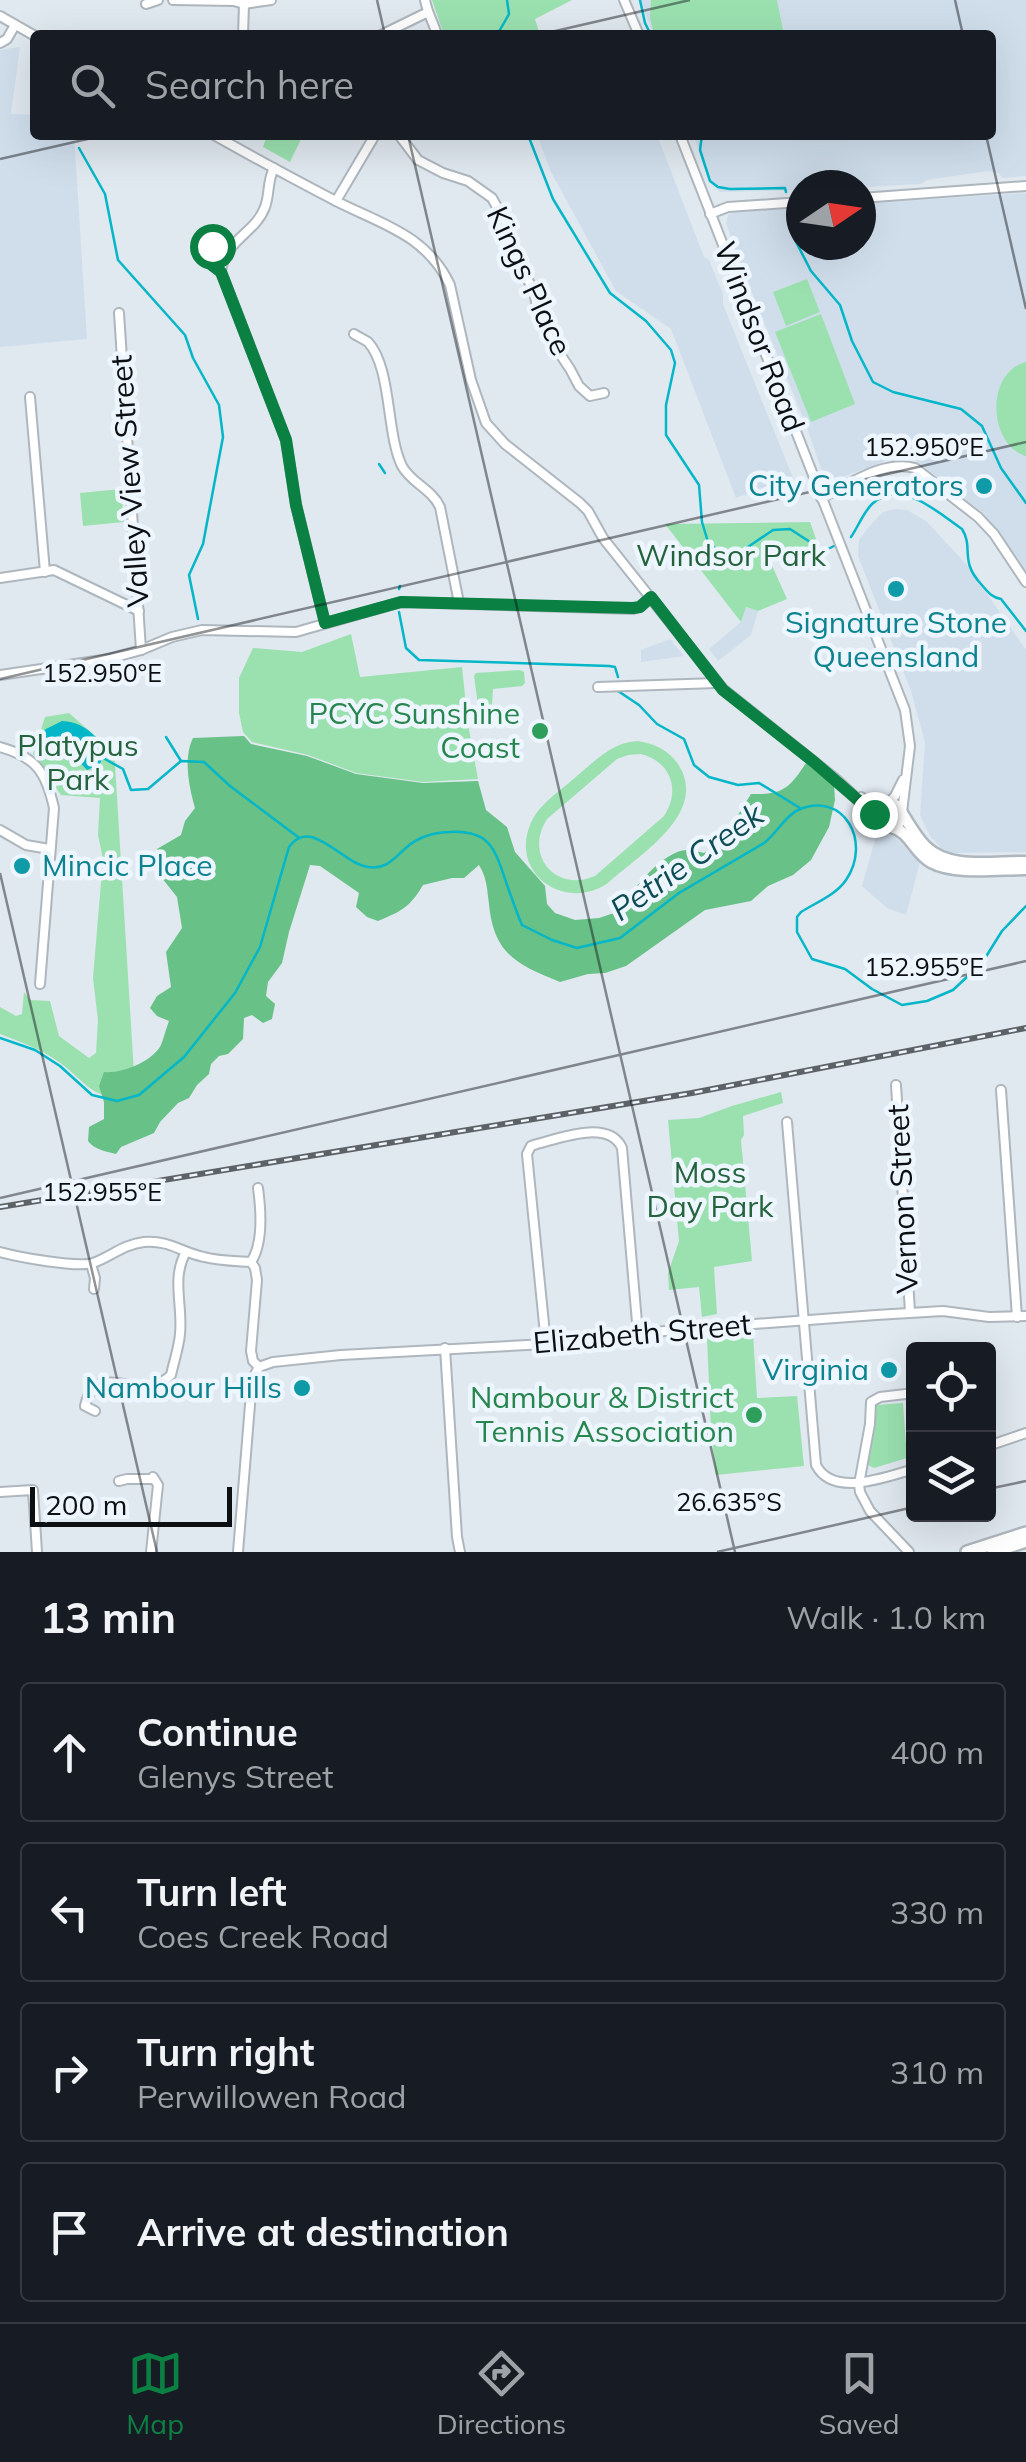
<!DOCTYPE html>
<html lang="en">
<head>
<meta charset="utf-8">
<style>
  :root { --surface:#171b24; --page:#242831; --text:#f1f3f6; --muted:#9ea1a6; --line:#363941; --accent:#0b8043 }
  body { margin:0; font-family:Mulish,sans-serif; background:var(--page); color:var(--text) }
  .controls { position:absolute; right:30px; bottom:30px; display:grid; overflow:hidden; border-radius:10px; box-shadow:0 10px 40px #0002 }
  .controls button { width:90px; height:90px; display:grid; place-items:center; padding:0; border:0; border-bottom:2px solid var(--line); background:var(--surface); color:var(--text); font:50px sans-serif }
  .compass { position:absolute; left:786px; top:170px; width:90px; height:90px; border-radius:50%; background:var(--surface); box-shadow:0 10px 40px #0002; rotate:77deg }
  .scale { position:absolute; left:30px; bottom:25px; width:202px; box-sizing:border-box; padding-left:10px; border:5px solid #0d1013; border-top:0; font-size:28px; line-height:35px; white-space:nowrap; color:#0d1013; -webkit-text-stroke:8px #edf5fe; paint-order:stroke }
  .stop { position:absolute; width:30px; height:30px; margin:-22px; border:8px solid #0b8043; border-radius:50%; background:#fff }
  .stop.end { background:#0b8043; border-color:#fff; box-shadow:0 2px 10px #0008 }
  .list { margin:0; padding:0; list-style:none }
  h2 { display:flex; justify-content:space-between; align-items:center; height:130px; margin:0; padding:0 40px; font-size:42px }
  h2 small { font-size:32px; font-weight:400; color:var(--muted) }
  .list li { display:grid; grid-template-columns:65px 1fr auto; gap:30px; align-items:center; box-sizing:border-box; height:140px; margin:0 20px 20px; padding:0 20px; border:2px solid var(--line); border-radius:10px }
  .list b { display:block; font-size:38px; white-space:nowrap }
  .list p { margin:0; font-size:32px; white-space:nowrap; color:var(--muted) }
  .list em { font-size:32px; font-style:normal; color:var(--muted) }
  .icon { flex:none; width:55px; height:55px; fill:none; stroke:currentColor; stroke-width:2; stroke-linecap:round; stroke-linejoin:round }
  .map { position:relative; flex:none; width:1026px; height:1552px; overflow:hidden }
  .search { position:absolute; background:var(--surface); box-shadow:0 10px 40px #0002; left:30px; right:30px; top:30px; height:110px; display:flex; align-items:center; gap:25px; box-sizing:border-box; padding:0 35px; border-radius:10px; color:var(--muted); font-size:38px }
  .sheet { height:770px; background:var(--surface) }
  nav { display:flex; justify-content:space-around; align-items:center; box-sizing:border-box; height:140px; border-top:2px solid var(--line); background:var(--surface); font-size:28px; color:var(--muted) }
  nav a { display:grid; justify-items:center; gap:5px }
  nav .on { color:var(--accent) }
  .map>svg:first-child { display:block }
</style>
</head>
<body>
<div class="map">
<svg width="1026" height="1552" viewBox="0 0 1026 1552">
  <rect width="100%" height="100%" fill="#e0e8f0"/>
  <g fill="#d0deec">
    <path d="M640,0H1026V176L1003,178L998,173L988,171L927,180L921,184L861,187V185H801V190L720,192L713,185L693,135H991V35H654Z"/>
    <path d="M20,47L11,114L35,115V135H74L87,339L0,347V50Z"/>
    <path d="M537,135H657L704,257L709,260L723,294V304L799,493L765,487L736,498L671,329L616,291L551,172Z"/>
    <path d="M1026,193V574L982,512L914,459L906,456L896,457L832,481L825,480L806,425L741,266L726,223L728,215L734,212L801,208V245H861V204Z"/>
    <path d="M895,509L907,510L926,521L967,565L1026,650V852L953,853L942,849L930,836L920,815L925,742L911,691L858,556L859,540L868,528L883,512Z"/>
    <path d="M745,607L758,611L751,635L718,661L709,649L741,622Z"/>
    <path d="M670,639L684,656L641,662V650Z"/>
    <path d="M878,829L895,837L920,862L906,915L887,908L862,886Z"/>
  </g>
  <g fill="#9be1b0" fill-rule="evenodd">
    <path d="M432,0H572L535,19L540,35H444Z"/>
    <path d="M651,0H777L784,35H654L650,17Z"/>
    <path d="M267,135H303L290,162L263,147Z"/>
    <path d="M807,279L820,312L786,326L773,292Z"/>
    <path d="M821,314L855,404L811,422L775,332Z"/>
    <path d="M1026,362V456C988,445 985,372 1026,362Z"/>
    <path d="M121,489L124,522L83,526L80,493Z"/>
    <path d="M810,522L820,550H765L787,599L758,611L746,607L741,622L665,524Z"/>
    <path d="M351,634L360,677L462,667L468,724L478,779L423,782L356,773L308,755L252,742L243,732L239,713V678L253,648L302,652Z"/>
    <path d="M520,670L524,672L525,683L522,686L493,689L492,705H478L474,676L476,673Z"/>
    <path d="M69,713L109,748H114L135,1090C96,1107 88,1083 59,1062C41,1049 21,1042 0,1034V1007L16,1016L22,1014L24,992L30,1000L50,1001L59,1036L89,1058L96,1053L98,1020L93,978L103,859L98,835L100,798L61,795L33,754L45,717Z"/>
    <path d="M637,741C654,743 668,750 678,764C710,813 639,855 608,883C566,912 510,875 530,825C538,804 562,790 578,775C597,759 612,743 637,741ZM641,754C671,762 681,790 664,816L595,876C555,893 524,855 547,819L617,759L628,755Z"/>
    <path d="M781,1092L783,1103L743,1116L744,1135L741,1140L752,1261L714,1267L717,1314L702,1317L699,1287L669,1290L668,1273L679,1241L668,1120L699,1118L732,1106Z"/>
    <path d="M753,1334L757,1398L797,1396L804,1466L716,1475L711,1431L707,1338Z"/>
    <path d="M903,1403L907,1458L874,1468L868,1465L876,1405Z"/>
  </g>
  <path fill="#68c186" d="M244,736L251,744L307,756L356,774L423,783L478,781L486,810L507,827L515,852L545,886L547,904L555,913L575,920L599,918L620,911C630,891 664,850 687,850C693,850 699,852 704,853L726,834L751,794C782,795 789,789 806,763L834,785L835,800L829,827L811,860L793,875L768,886L751,901L705,910L626,966L605,973L588,974L560,982C517,964 494,955 489,904C487,889 487,878 479,865L464,878H452L423,885C410,907 402,911 378,921L367,917L356,907L359,893L320,866L310,865L289,932L282,963L268,982L266,996L275,1004L272,1019L263,1023L252,1015L244,1018L243,1039L228,1054L219,1056L211,1064L209,1074L197,1085L189,1098L178,1103L160,1122L154,1133L121,1147L116,1154C105,1151 95,1150 88,1141L89,1127L104,1119V1102L99,1086L104,1072C122,1074 153,1061 161,1045C164,1037 166,1029 169,1021L157,1016L150,1008L157,996L171,987L166,952L182,928L177,897L158,873L157,849L181,835L185,821L195,808C189,787 183,758 193,738Z"/>
  <path fill="#03b6c8" d="M62,721C80,721 100,735 104,753L100,764L87,770L62,743L41,739L42,731Z"/>
  <g fill="none" stroke-linecap="round" stroke-linejoin="round">
    <g stroke="#03b6c8" stroke-width="2.5">
      <path d="M640,0L645,23L651,35"/>
      <path d="M497,35L509,14L507,0"/>
      <path d="M528,135L553,199L610,293L646,321L671,350L675,363L666,405V435L699,485L702,522L708,542L715,548L732,553L742,551L773,530L790,529L824,551L834,546"/>
      <path d="M702,135L700,150L710,181L718,187L730,189L785,188L786,192"/>
      <path d="M79,148L105,194L118,260L185,335L193,358L219,405L223,437L203,544L189,575L198,619"/>
      <path d="M790,212L794,238L811,271L840,305L852,341L873,382L893,392L961,409L982,426L1001,468L1026,503"/>
      <path d="M379,464L385,473"/>
      <path d="M851,537C858,527 863,513 872,504C901,477 937,512 962,529C974,548 959,560 981,584C988,592 991,597 1001,599L1026,631"/>
      <path d="M399,589L400,586"/>
      <path d="M399,612L406,648L419,660L609,666L615,667L618,677"/>
      <path d="M618,691L639,705L657,724L684,739L694,765L709,777L738,785L759,783L800,808"/>
      <path d="M166,737L181,761"/>
      <path d="M103,758L123,769L131,790L148,789L181,761L204,762L230,786L298,837"/>
      <path d="M0,1038L35,1050L60,1066L92,1095L117,1101L139,1095L184,1057L235,993L260,947L289,847C311,816 341,863 368,867C387,870 394,858 407,847C418,837 435,832 450,832C490,830 495,849 506,882C511,896 516,911 522,925L552,940L577,948L620,938L679,893L764,843C776,834 786,815 798,810C844,790 872,842 846,880C836,895 815,903 801,912L797,917V932L812,959L845,969L872,989L902,1005L927,1001L953,990L982,963L1002,931L1026,906"/>
    </g>
    <defs>
      <g id="minor">
        <path d="M173,0L234,1L244,4L271,0"/>
        <path d="M425,0C428,15 433,21 437,35"/>
        <path d="M624,0L639,35"/>
        <path d="M146,4L158,0"/>
        <path d="M0,16L35,36"/>
        <path d="M243,35L244,4"/>
        <path d="M381,35L426,13"/>
        <path d="M0,43L7,39L15,25"/>
        <path d="M214,135C253,157 292,178 332,199C377,223 426,233 450,285L471,380L486,423L505,444L580,503L588,511L603,538L723,689L837,780L884,824"/>
        <path d="M399,135L418,160L443,173L468,181L492,198L507,225L514,252L534,292L540,320L550,339L570,369L579,386L590,396L604,393"/>
        <path d="M680,135L905,710L910,746L902,812"/>
        <path d="M274,168C267,181 270,194 265,207C255,234 225,239 221,272L286,440L296,505L325,623"/>
        <path d="M861,198L1026,186"/>
        <path d="M336,201L375,135"/>
        <path d="M710,214L728,207L801,202"/>
        <path d="M221,272L209,262L206,253L208,248L216,245L231,246"/>
        <path d="M119,313L141,650"/>
        <path d="M354,334C357,336 365,340 368,342C392,368 386,434 402,466C411,483 432,489 440,507L459,603"/>
        <path d="M30,397L45,572"/>
        <path d="M821,498C850,484 884,459 915,468L978,517L994,534L1026,582"/>
        <path d="M0,578L54,570L139,611"/>
        <path d="M0,675L109,659L141,650L172,637L202,630L296,632L401,602L633,609L639,607L651,597"/>
        <path d="M598,687L717,683"/>
        <path d="M0,747C36,757 46,772 54,808L40,984"/>
        <path d="M861,797L872,804L886,806"/>
        <path d="M886,805L895,796L903,780"/>
        <path d="M0,830L26,845L49,849"/>
        <path d="M896,1085L910,1312"/>
        <path d="M1001,1090L1017,1317"/>
        <path d="M787,1122L816,1465C833,1498 886,1477 914,1469"/>
        <path d="M0,1252C19,1257 76,1268 93,1263C110,1257 124,1244 144,1242C170,1240 180,1252 204,1257C219,1261 235,1261 251,1262"/>
        <path d="M91,1264L95,1278L94,1289"/>
        <path d="M546,1344L527,1154L531,1146L537,1144C560,1138 609,1119 622,1148L638,1334"/>
        <path d="M445,1348L457,1537L460,1552"/>
        <path d="M259,1367L273,1362L341,1355L546,1344L674,1330L876,1315L943,1311L989,1317L1026,1316"/>
        <path d="M95,1411L85,1406C96,1356 139,1406 171,1375C174,1361 179,1347 180,1334C183,1305 171,1278 186,1252"/>
        <path d="M988,1446L1026,1433"/>
        <path d="M119,1481L127,1479H152L153,1477L158,1485L151,1552"/>
        <path d="M0,1492L33,1490L37,1552"/>
        <path d="M238,1552L252,1380L259,1367L253,1361L251,1351L257,1280L255,1268L251,1262C263,1244 261,1210 258,1188"/>
        <path d="M909,1552L870,1511L860,1492L859,1484L870,1424L871,1402L880,1397L914,1393"/>
      </g>
      <g id="major">
        <circle cx="891" cy="815" r="11"/>
        <path d="M902,813C909,824 916,837 925,846C950,871 994,861 1026,862"/>
        <path d="M891,827C910,831 914,853 931,862C955,875 999,869 1026,869"/>
      </g>
      <g id="highway">
        <path d="M967,1552L1026,1533"/>
        <path d="M993,1552L1026,1541"/>
      </g>
    </defs>
    <use href="#minor" stroke="#aeb6be" stroke-width="12"/>
    <use href="#major" stroke="#aeb6be" stroke-width="15"/>
    <use href="#highway" stroke="#aeb6be" stroke-width="16"/>
    <use href="#minor" stroke="#fff" stroke-width="8"/>
    <use href="#major" stroke="#fff" stroke-width="10"/>
    <use href="#highway" stroke="#fff" stroke-width="11"/>
    <defs>
      <path id="rail" d="M0,1207L692,1093L1026,1028"/>
    </defs>
    <use href="#rail" stroke="#5d6267" stroke-width="6"/>
    <use href="#rail" stroke="#edf5fe" stroke-width="2.5" stroke-dasharray="8" stroke-linecap="butt"/>
  </g>
  <g fill="none" stroke-linecap="round" stroke-linejoin="round">
    <path stroke="#0b8043" stroke-width="12" d="M212,246L208,248L206,257L213,266L221,272L286,440L296,505L325,623L401,602L633,608L640,607L651,597L723,690L814,762L874,814"/>
  </g>
  <path fill="none" stroke="#0d1013" stroke-width="2.5" stroke-opacity="0.45" d="M377,0L385,35M955,0L963,35M538,35L690,0M408,135L735,1552M986,135L1026,309M0,159L105,135M0,679L1026,442M0,873L157,1552M0,1198L1026,961M988,1489L1026,1481M717,1552L914,1507"/>
  <g fill="#0f9aa8" stroke="#edf5fe" stroke-width="4">
    <circle cx="984" cy="486" r="10"/>
    <circle cx="896" cy="589" r="10"/>
    <circle cx="22" cy="866" r="10"/>
    <circle cx="889" cy="1370" r="10"/>
    <circle cx="302" cy="1388" r="10"/>
  </g>
  <g fill="#2e9e5b" stroke="#edf5fe" stroke-width="4">
    <circle cx="540" cy="731" r="10"/>
    <circle cx="754" cy="1415" r="10"/>
  </g>
  <g text-anchor="middle" stroke-width="9" stroke-linejoin="round" paint-order="stroke">
    <g font-size="30" fill="#0d1013" stroke="#edf5fe">
      <text transform="translate(529 281) rotate(65)" y="10">Kings Place</text>
      <text transform="translate(759 337) rotate(69)" y="10">Windsor Road</text>
      <text transform="translate(130 481) rotate(-94)" y="10">Valley View Street</text>
      <text transform="translate(903 1199) rotate(-93)" y="10">Vernon Street</text>
      <text transform="translate(642 1334) rotate(-5)" y="10">Elizabeth Street</text>
    </g>
    <g font-size="30" fill="#0d838f" stroke="#edf5fe" text-anchor="end">
      <text x="964" y="496">City Generators</text>
      <text x="896" y="633" text-anchor="middle">Signature Stone<tspan x="896" dy="34">Queensland</tspan></text>
      <text x="42" y="876" text-anchor="start">Mincic Place</text>
      <text x="869" y="1380">Virginia</text>
      <text x="282" y="1398">Nambour Hills</text>
    </g>
    <g font-size="30" fill="#24633c" stroke="#edf5fe">
      <text x="731" y="566">Windsor Park</text>
      <text x="78" y="756">Platypus<tspan x="78" dy="34">Park</tspan></text>
      <text x="710" y="1183">Moss<tspan x="710" dy="34">Day Park</tspan></text>
    </g>
    <g font-size="30" fill="#27864d" stroke="#edf5fe" text-anchor="end">
      <text x="520" y="724">PCYC Sunshine<tspan x="520" dy="34">Coast</tspan></text>
      <text x="734" y="1408">Nambour &amp; District<tspan x="734" dy="34">Tennis Association</tspan></text>
    </g>
    <g font-size="32" font-style="italic" fill="#0d4c54" stroke="#edf5fe">
      <text transform="translate(687 862) rotate(-35)" y="11">Petrie Creek</text>
    </g>
  </g>
  <g font-size="25" text-anchor="middle" fill="#0d1013" stroke="#edf5fe" stroke-width="9" stroke-linejoin="round" paint-order="stroke">
    <text x="924" y="456">152.950°E</text>
    <text x="102" y="682">152.950°E</text>
    <text x="924" y="976">152.955°E</text>
    <text x="102" y="1201">152.955°E</text>
    <text x="729" y="1511">26.635°S</text>
  </g>
</svg>
<div class="controls">
<button><svg class="icon" aria-label="locate" viewBox="0 0 24 24"><circle cx="12" cy="12" r="6"/><path d="M12 2v4M12 18v4M2 12h4M18 12h4"/></svg></button>
<button><svg class="icon" aria-label="layers" viewBox="0 0 24 24"><path d="M12 4l9 5-9 5-9-5zM3 14l9 5 9-5"/></svg></button>
</div>
<svg class="compass" viewBox="-18 -18 36 36"><path d="M0-13l5 13h-10z" fill="#e53935"/><path d="M0 13l5-13h-10z" fill="#9ea1a6"/></svg>
<div class="scale">200 m</div>
<div class="stop" style="left:212px;top:246px"></div>
<div class="stop end" style="left:874px;top:814px"></div>
<div class="search"><svg class="icon" aria-label="search" viewBox="0 0 24 24"><circle cx="10" cy="10" r="6"/><path d="M15 15l6 6"/></svg>Search here</div>
</div>
<section class="sheet">
<h2>13 min<small>Walk · 1.0 km</small></h2>
<ul class="list">
<li><svg class="icon" aria-label="ahead" viewBox="0 0 24 24"><path d="M12 20V5M6 11l6-6 6 6"/></svg><div><b>Continue</b><p>Glenys Street</p></div><em>400 m</em></li>
<li><svg class="icon" aria-label="left" viewBox="0 0 24 24"><path d="M17 20v-9H6M10 6l-5 5 5 5"/></svg><div><b>Turn left</b><p>Coes Creek Road</p></div><em>330 m</em></li>
<li><svg class="icon" aria-label="right" viewBox="0 0 24 24"><path d="M7 20v-9h11M14 6l5 5-5 5"/></svg><div><b>Turn right</b><p>Perwillowen Road</p></div><em>310 m</em></li>
<li><svg class="icon" aria-label="arrive" viewBox="0 0 24 24"><path d="M6 21V4h12l-3 4 3 4H6"/></svg><div><b>Arrive at destination</b></div></li>
</ul>
</section>
<nav>
<a class="on"><svg class="icon" aria-label="map" viewBox="0 0 24 24"><path d="M3 6l6-2 6 2 6-2v14l-6 2-6-2-6 2zM9 4v14M15 6v14"/></svg>Map</a>
<a><svg class="icon" aria-label="directions" viewBox="0 0 24 24"><path d="M12 3l9 9-9 9-9-9zM9 14v-3h6M13 9l2 2-2 2"/></svg>Directions</a>
<a><svg class="icon" aria-label="saved" viewBox="0 0 24 24"><path d="M7 4h10v16l-5-4-5 4z"/></svg>Saved</a>
</nav>
</body>
</html>
